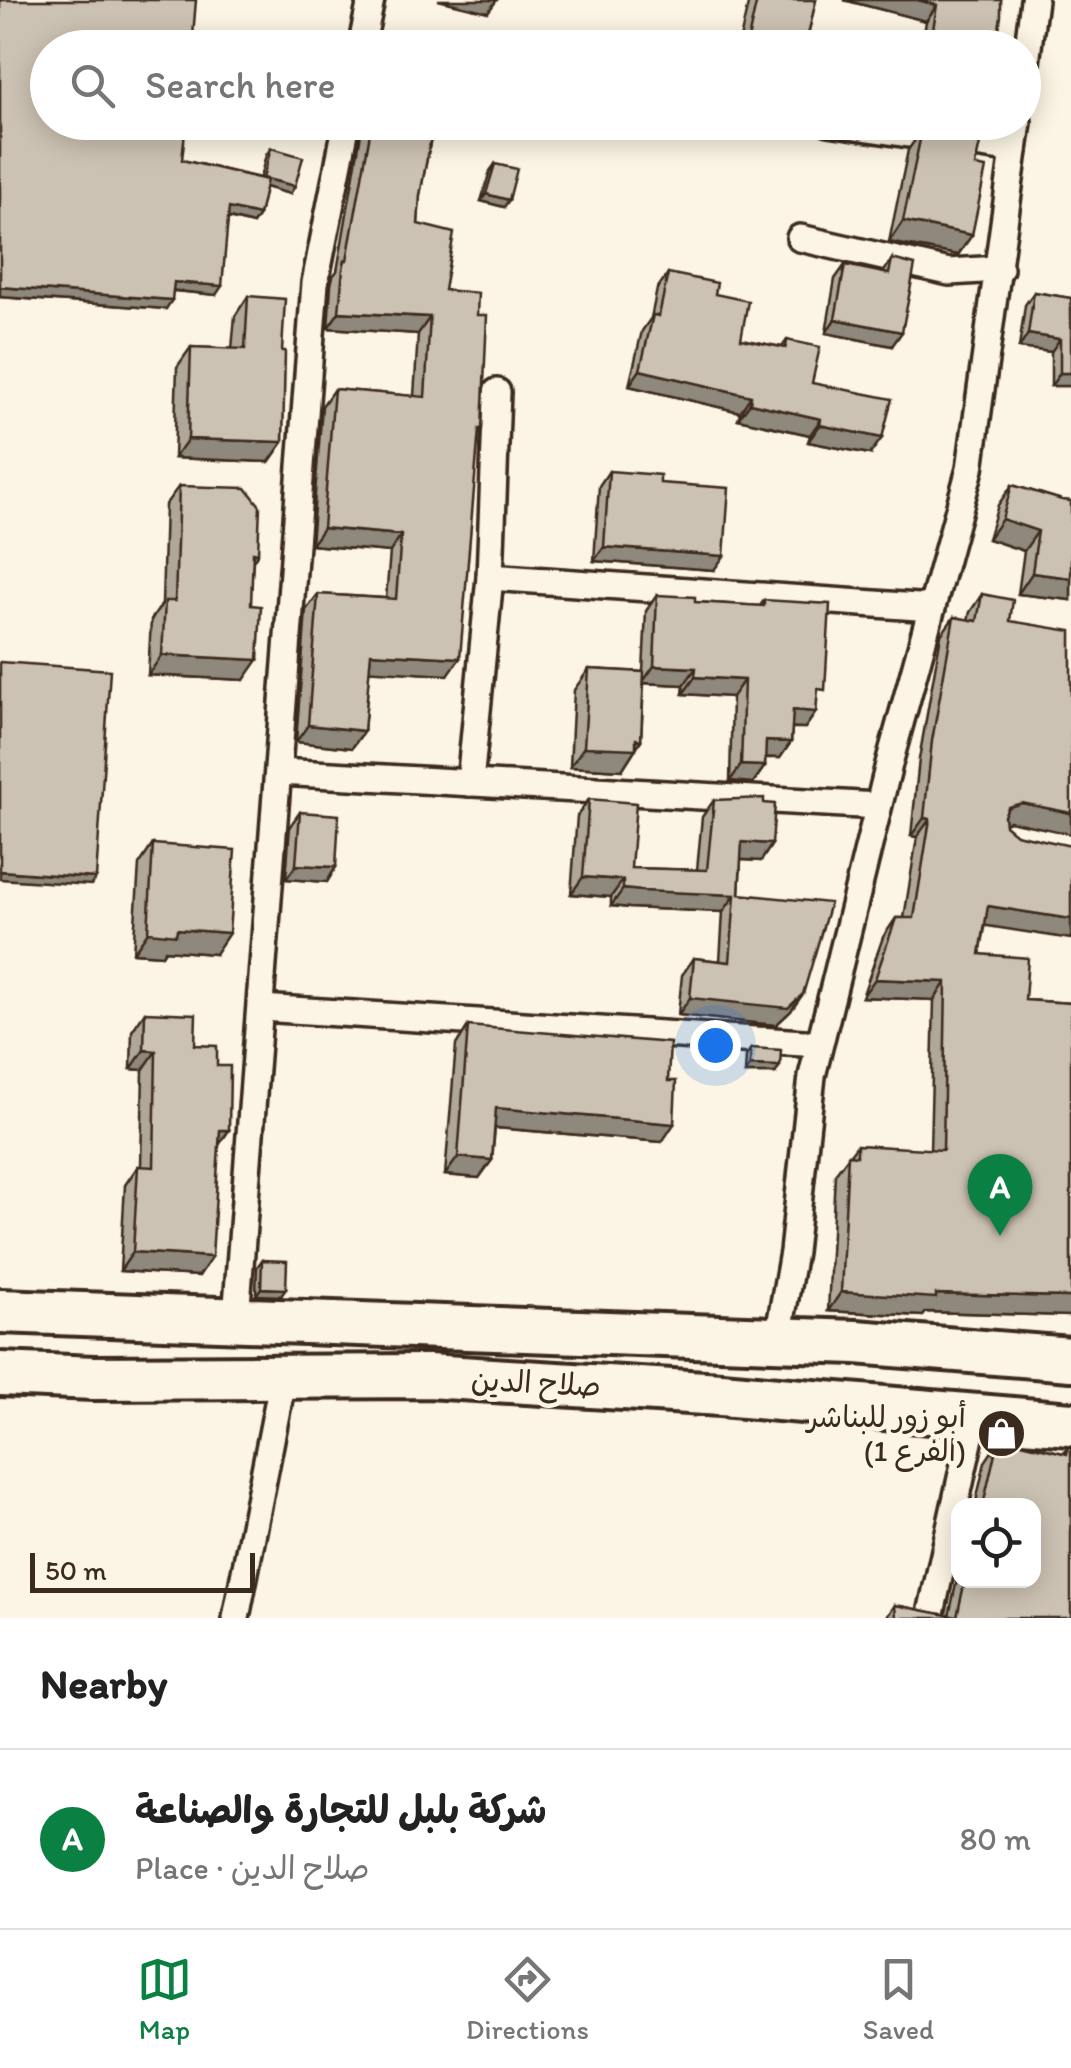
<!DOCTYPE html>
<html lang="en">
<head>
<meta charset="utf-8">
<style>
  :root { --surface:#fff; --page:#f2f2f2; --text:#222; --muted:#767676; --line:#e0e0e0; --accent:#0b8043 }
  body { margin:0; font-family:Itim,"Playpen Sans Arabic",sans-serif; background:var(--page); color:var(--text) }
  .controls { position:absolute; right:30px; bottom:30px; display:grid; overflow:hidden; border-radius:20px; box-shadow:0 5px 25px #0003 }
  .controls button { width:90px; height:90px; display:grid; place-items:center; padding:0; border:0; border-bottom:2px solid var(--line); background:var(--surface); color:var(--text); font:50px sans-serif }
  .scale { position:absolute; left:30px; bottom:25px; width:225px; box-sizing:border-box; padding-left:10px; border:5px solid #3b2a1e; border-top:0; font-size:28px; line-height:35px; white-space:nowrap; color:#3b2a1e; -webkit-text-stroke:8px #fcf5e5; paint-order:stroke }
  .you { position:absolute; left:715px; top:1045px; width:35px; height:35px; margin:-25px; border:8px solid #fff; border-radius:50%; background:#1a73e8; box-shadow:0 0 0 15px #1a73e833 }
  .badge { display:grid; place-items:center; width:65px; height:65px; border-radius:50%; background:var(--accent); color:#fff; font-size:32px; font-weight:700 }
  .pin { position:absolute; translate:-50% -82px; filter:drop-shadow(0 2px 5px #0008) }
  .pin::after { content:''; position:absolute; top:52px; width:35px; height:30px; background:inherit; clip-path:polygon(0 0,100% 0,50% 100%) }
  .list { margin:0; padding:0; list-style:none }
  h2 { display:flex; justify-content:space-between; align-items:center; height:130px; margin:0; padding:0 40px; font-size:42px }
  h2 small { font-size:32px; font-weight:400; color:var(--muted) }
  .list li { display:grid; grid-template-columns:65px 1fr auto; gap:30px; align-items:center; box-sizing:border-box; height:180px; padding:0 40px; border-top:2px solid var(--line) }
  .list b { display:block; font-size:38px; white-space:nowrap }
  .list p { margin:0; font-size:32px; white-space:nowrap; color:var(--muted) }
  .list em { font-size:32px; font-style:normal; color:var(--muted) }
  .icon { flex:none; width:55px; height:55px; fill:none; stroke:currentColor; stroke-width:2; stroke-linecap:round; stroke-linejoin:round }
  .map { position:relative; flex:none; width:1071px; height:1618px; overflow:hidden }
  .search { position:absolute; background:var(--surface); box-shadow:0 5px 25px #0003; left:30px; right:30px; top:30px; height:110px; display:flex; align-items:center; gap:25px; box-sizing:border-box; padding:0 35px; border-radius:55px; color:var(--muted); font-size:38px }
  .sheet { height:310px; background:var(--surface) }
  nav { display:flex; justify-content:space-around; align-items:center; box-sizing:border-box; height:140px; border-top:2px solid var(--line); background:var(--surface); font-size:28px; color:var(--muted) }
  nav a { display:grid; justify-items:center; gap:5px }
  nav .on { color:var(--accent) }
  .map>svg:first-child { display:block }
</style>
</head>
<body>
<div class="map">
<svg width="1071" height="1618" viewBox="0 0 1071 1618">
  <rect width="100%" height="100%" fill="#fcf5e5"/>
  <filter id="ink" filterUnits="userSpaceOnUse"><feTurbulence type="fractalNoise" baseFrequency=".01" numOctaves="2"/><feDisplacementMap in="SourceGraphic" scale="20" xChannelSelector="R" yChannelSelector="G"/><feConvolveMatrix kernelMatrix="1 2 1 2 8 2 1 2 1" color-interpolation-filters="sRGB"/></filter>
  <g filter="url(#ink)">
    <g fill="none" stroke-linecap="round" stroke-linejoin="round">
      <defs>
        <g id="minor">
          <path d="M361,48L371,0"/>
          <path d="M1024,79L1034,0"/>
          <path d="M829,122L1014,150"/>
          <path d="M800,238L949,272L1000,269"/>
          <path d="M490,577L932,608"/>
          <path d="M279,772L878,806"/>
          <path d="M470,783L490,577L497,392"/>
          <path d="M261,1008L819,1044"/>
          <path d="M236,1318L315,283L347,122"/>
          <path d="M778,1338L793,1252L812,1076L890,760L970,469L1018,122"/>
          <path d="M236,1618L283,1378"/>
          <path d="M930,1618L975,1415"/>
        </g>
        <g id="trunk">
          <path d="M0,1311L856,1342L1071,1359"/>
          <path d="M0,1374L94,1378L428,1376L721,1394L1071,1424"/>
        </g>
      </defs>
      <use href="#minor" stroke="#3b2a1e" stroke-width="32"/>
      <use href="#trunk" stroke="#3b2a1e" stroke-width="50"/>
      <use href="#minor" stroke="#fcf5e5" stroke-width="25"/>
      <use href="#trunk" stroke="#fcf5e5" stroke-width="42"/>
    </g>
    <g fill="#afa79a" stroke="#3b2a1e" stroke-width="2.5">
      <path d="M0,0L182,160L260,178L266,155L271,148L290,194L265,187L259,215L253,224L228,218L216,295L173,291L166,309L0,297Z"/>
      <path d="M749,0H816L805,48H738Z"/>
      <path d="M844,0H1001L996,48H922L926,21Z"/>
      <path d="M363,122H434L420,195L418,224L444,290L477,315L478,435L448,675L369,670L364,731L352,748L296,742L306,610L318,594L386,598L390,552L311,545L322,406L334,389L414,396L418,334L328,328L331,285L333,276L337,271Z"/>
      <path d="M922,130L958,255L889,242L908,150Z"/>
      <path d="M495,164L504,207L481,201L490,171Z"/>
      <path d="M892,259V346L826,333L835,279L845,265L883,273Z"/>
      <path d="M668,273L715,294L741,339L782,347L787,340L812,383L870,454L808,442L810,435L738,419L740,412L629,386L642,331L651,318L657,289Z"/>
      <path d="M1034,292L1071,298V386H1051V352L1019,348L1025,305Z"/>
      <path d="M248,296L282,351L283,442L269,462L174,458L177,367L191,347L232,349L235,316Z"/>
      <path d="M609,471L660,483L714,570L594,561L599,486Z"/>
      <path d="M1012,485L1062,500L1071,501V600L1018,594L1024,551L988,539L998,505Z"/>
      <path d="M179,486L258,553L253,561L244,680L148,675L151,620L162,604L165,505Z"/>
      <path d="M982,594L1010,621L1009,821L1005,823L980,954L1025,1000L1071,1003V1316L926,1312L923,1316L828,1311L835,1174L857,1145L930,1150L934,1000L862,997L883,937L896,918H904L917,837L911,836L919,759L941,635L954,617L968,620L970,612Z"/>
      <path d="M657,595L695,602L760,606L764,600L817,701L816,712L805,728H792L791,742L780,758H765V766L753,783L730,781L732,697L683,694L684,685L644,683L641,740L622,770L570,767L574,690L589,669L643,672L646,611Z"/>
      <path d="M589,799L631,868L697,870L702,817L714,800L764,803L772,844L761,861L741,860L739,894L791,1011L776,1025L678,1015L682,975L694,958L720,961L723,912L630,908L611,906V897L571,894L577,816Z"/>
      <path d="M300,812L336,867L327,882L286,879L290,826Z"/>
      <path d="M153,844L215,954L165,950L162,955L133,953L139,865Z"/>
      <path d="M145,1012L195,1045L217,1066L229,1130L219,1145L199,1276L120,1271L125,1185L138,1166H141L143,1070L131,1069L132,1031Z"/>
      <path d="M468,1026L662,1142L495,1128L492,1160L479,1178L445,1175L456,1045Z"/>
      <path d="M751,1048L775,1073H745L746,1056Z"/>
      <path d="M262,1260L281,1296L256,1295L257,1267Z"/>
      <path d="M1009,1440L1064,1453L1068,1448L1071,1618H886L895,1605L949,1616L958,1575V1580H1034V1506H975L985,1462L997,1444L1005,1446Z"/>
    </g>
    <g fill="#8f887d" stroke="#3b2a1e" stroke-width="2.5">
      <path d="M438,0H497L488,12Z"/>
      <path d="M844,0H918L937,5L926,21Z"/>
      <path d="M941,122H978L974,128Z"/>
      <path d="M263,178L295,186L290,194L258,185Z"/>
      <path d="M486,194L509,200L504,207L481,201Z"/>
      <path d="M229,208L259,215L253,224L222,216Z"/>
      <path d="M903,221L972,235L958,255L889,242Z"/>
      <path d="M174,282L222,286L216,295L168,290Z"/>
      <path d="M0,287L172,300L166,309L0,297Z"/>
      <path d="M339,312L430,317L418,334L328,328Z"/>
      <path d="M835,319L902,332L892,346L826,333Z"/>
      <path d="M1028,334L1060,339L1051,352L1019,348Z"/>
      <path d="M640,370L751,396L740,412L629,386Z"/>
      <path d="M1060,373H1071V386H1051Z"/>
      <path d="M750,403L821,419L810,435L738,419Z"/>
      <path d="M820,425L882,438L870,454L808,442Z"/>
      <path d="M188,439L283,442L269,462L174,458Z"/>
      <path d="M1002,519L1038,531L1024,551L988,539Z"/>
      <path d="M323,528L401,535L390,552L311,545Z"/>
      <path d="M604,547L724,556L714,570L594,561Z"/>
      <path d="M1032,573L1071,578V600L1018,594Z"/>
      <path d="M371,653L460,658L448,675L359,670Z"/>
      <path d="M162,655L258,660L244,680L148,675Z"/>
      <path d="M654,666L696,668L684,685L642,683Z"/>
      <path d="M695,677L744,680L732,697L683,694Z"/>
      <path d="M793,710L816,712L805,728L781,727Z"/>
      <path d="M308,725L364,731L352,748L296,742Z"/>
      <path d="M636,739L641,740L622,770L570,767L584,747Z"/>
      <path d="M766,741L791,742L780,758L754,757Z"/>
      <path d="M741,765L765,766L753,783L730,781Z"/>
      <path d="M1022,803L1071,813V834L1009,821L996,826L1008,807Z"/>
      <path d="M924,818L930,819L917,837L911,836Z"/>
      <path d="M742,842L772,844L761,861L730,859Z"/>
      <path d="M296,865L336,867L327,882L286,879Z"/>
      <path d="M0,871L96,878L91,885L0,879Z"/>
      <path d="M583,877L623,880L611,897L571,894Z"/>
      <path d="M623,889L735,895L723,912L630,908L611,906Z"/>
      <path d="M988,906L1071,919V939L975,924Z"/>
      <path d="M177,929L229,933L215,954L165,950L162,955L133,953L148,932Z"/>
      <path d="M875,979L946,982L934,1000L862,997Z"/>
      <path d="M803,994L791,1011L776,1025L678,1015L690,998Z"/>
      <path d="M144,1050L156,1051L143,1070L131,1069Z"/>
      <path d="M750,1065L780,1066L775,1073H745Z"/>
      <path d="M496,1108L674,1124L662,1142L484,1127Z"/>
      <path d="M220,1130H229L216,1149Z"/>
      <path d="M458,1157L492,1160L479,1178L445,1175Z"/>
      <path d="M133,1252L212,1257L199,1276L120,1271Z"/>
      <path d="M261,1288L286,1289L281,1296L256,1295Z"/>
      <path d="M841,1292L1071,1297V1316L926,1312L923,1316L828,1311Z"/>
    </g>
    <g fill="#ccc2b3" stroke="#3b2a1e" stroke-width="2.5">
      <path d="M0,0H196L192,48H48V122H186L182,160L267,180L259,215L229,208L222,286L174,282L172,300L0,287Z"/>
      <path d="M757,0H816L805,48H746Z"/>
      <path d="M918,0H1001V16L996,48H930L937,5Z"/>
      <path d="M372,122H434L420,195L418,224L454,233L444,290L478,293L477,315H487L482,429H479L460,658L371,653L364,731L308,725L318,594L396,599L401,535L323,528L334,389L425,397L430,317L339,312L343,269L345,260H347Z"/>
      <path d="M922,130L981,139L975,166L986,168L972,235L903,221Z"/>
      <path d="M271,148L303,157L295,186L263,178Z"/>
      <path d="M495,164L517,169L509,200L486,194Z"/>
      <path d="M892,259L915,265L902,332L835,319L845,265L889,274Z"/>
      <path d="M668,273L717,283L715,294L748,301L741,339L786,348L787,340L820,347L812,383L892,399L882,438L820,425L821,419L750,403L751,396L640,370L653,315L659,316Z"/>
      <path d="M1034,292L1071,298V373H1060V339L1028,334Z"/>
      <path d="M248,296L285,299L282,351H285L283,442L188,439L191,347L245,349Z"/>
      <path d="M609,471L660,475V483L729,488L724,556L604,547Z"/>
      <path d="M1012,485L1062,500L1071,501V578L1032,573L1038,531L1002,519Z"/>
      <path d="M179,486L246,488L260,506L258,553L253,552L251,605L261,606L258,660L162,655L165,601H175Z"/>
      <path d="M982,594L1013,600L1010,621L1071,631V813L1022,803L1008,807L1004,816L1005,825L1016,834L1071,846V919L988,906L980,954L1028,958L1025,1000L1071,1003V1297L936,1294V1298L841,1292L848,1155L857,1156V1145L943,1150L946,982L875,979L896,918H914L930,819L924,818L932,741L954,617L977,621Z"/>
      <path d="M657,595L695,597V602L764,606V600L830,604L825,690L818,689L816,712L793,710L791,742L766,741L765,766L741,765L744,680L695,677L696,668L654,666Z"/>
      <path d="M0,662L110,670L96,878L0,871Z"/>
      <path d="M589,669L644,672L641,740L636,739V749L584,747Z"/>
      <path d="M764,798V803L775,804L772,844L742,842L739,894L830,903L803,994L788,1008L690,998L694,958L730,962L735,895L642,891L623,889V880L583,877L589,799L636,803L631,868L707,870L714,800Z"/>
      <path d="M300,812L339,815L336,867L296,865Z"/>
      <path d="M153,844L235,850L229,933L177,929L176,935L148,932Z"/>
      <path d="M145,1012L196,1014L195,1045L217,1046V1066H230L229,1130H220L212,1257L133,1252L138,1166L154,1167L156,1051L144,1050Z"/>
      <path d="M468,1026L670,1043L668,1081H676L674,1124L496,1108L492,1160L458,1157Z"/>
      <path d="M751,1048L781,1050L780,1066L750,1065Z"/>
      <path d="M262,1260L287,1261L286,1289L261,1288Z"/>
      <path d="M1009,1440L1067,1454L1068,1448H1071V1618H896L895,1605L957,1617L965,1580H1034V1506H983L997,1444L1008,1447Z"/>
    </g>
  </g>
  <defs>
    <symbol id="shop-disc" viewBox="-11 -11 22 22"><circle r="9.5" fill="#3b2a1e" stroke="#fcf5e5"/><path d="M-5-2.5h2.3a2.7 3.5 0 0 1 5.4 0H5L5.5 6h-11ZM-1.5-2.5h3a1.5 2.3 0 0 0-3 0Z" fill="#fff"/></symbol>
  </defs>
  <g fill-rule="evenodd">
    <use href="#shop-disc" x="974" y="1406" width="55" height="55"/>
  </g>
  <g text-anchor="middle" stroke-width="9" stroke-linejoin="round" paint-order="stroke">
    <g font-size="30" fill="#3b2a1e" stroke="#fcf5e5">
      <text transform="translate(536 1383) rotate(3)" y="10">صلاح الدين</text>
    </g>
    <g font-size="30" fill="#3b2a1e" stroke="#fcf5e5" text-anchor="end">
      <text x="966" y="1427">أبو زور للبناشر<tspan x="966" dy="34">(الفرع 1)</tspan></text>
    </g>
  </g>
</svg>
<div class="controls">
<button><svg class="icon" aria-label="locate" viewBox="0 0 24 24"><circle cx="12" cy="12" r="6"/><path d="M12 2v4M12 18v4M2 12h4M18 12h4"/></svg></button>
</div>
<div class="scale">50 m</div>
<div class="you"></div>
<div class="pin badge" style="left:1000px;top:1236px">A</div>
<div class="search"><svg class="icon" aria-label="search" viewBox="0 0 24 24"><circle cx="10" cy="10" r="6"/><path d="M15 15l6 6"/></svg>Search here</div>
</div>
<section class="sheet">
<h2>Nearby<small></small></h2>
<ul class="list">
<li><span class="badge">A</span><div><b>شركة بلبل للتجارة والصناعة</b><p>Place · صلاح الدين</p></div><em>80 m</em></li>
</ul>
</section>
<nav>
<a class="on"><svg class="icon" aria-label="map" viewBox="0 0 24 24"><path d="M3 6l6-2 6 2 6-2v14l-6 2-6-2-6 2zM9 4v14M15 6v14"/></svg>Map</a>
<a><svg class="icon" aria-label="directions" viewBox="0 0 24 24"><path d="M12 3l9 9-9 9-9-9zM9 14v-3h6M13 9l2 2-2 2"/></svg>Directions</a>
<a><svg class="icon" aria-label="saved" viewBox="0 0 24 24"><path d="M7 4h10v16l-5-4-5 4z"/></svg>Saved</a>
</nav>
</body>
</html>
